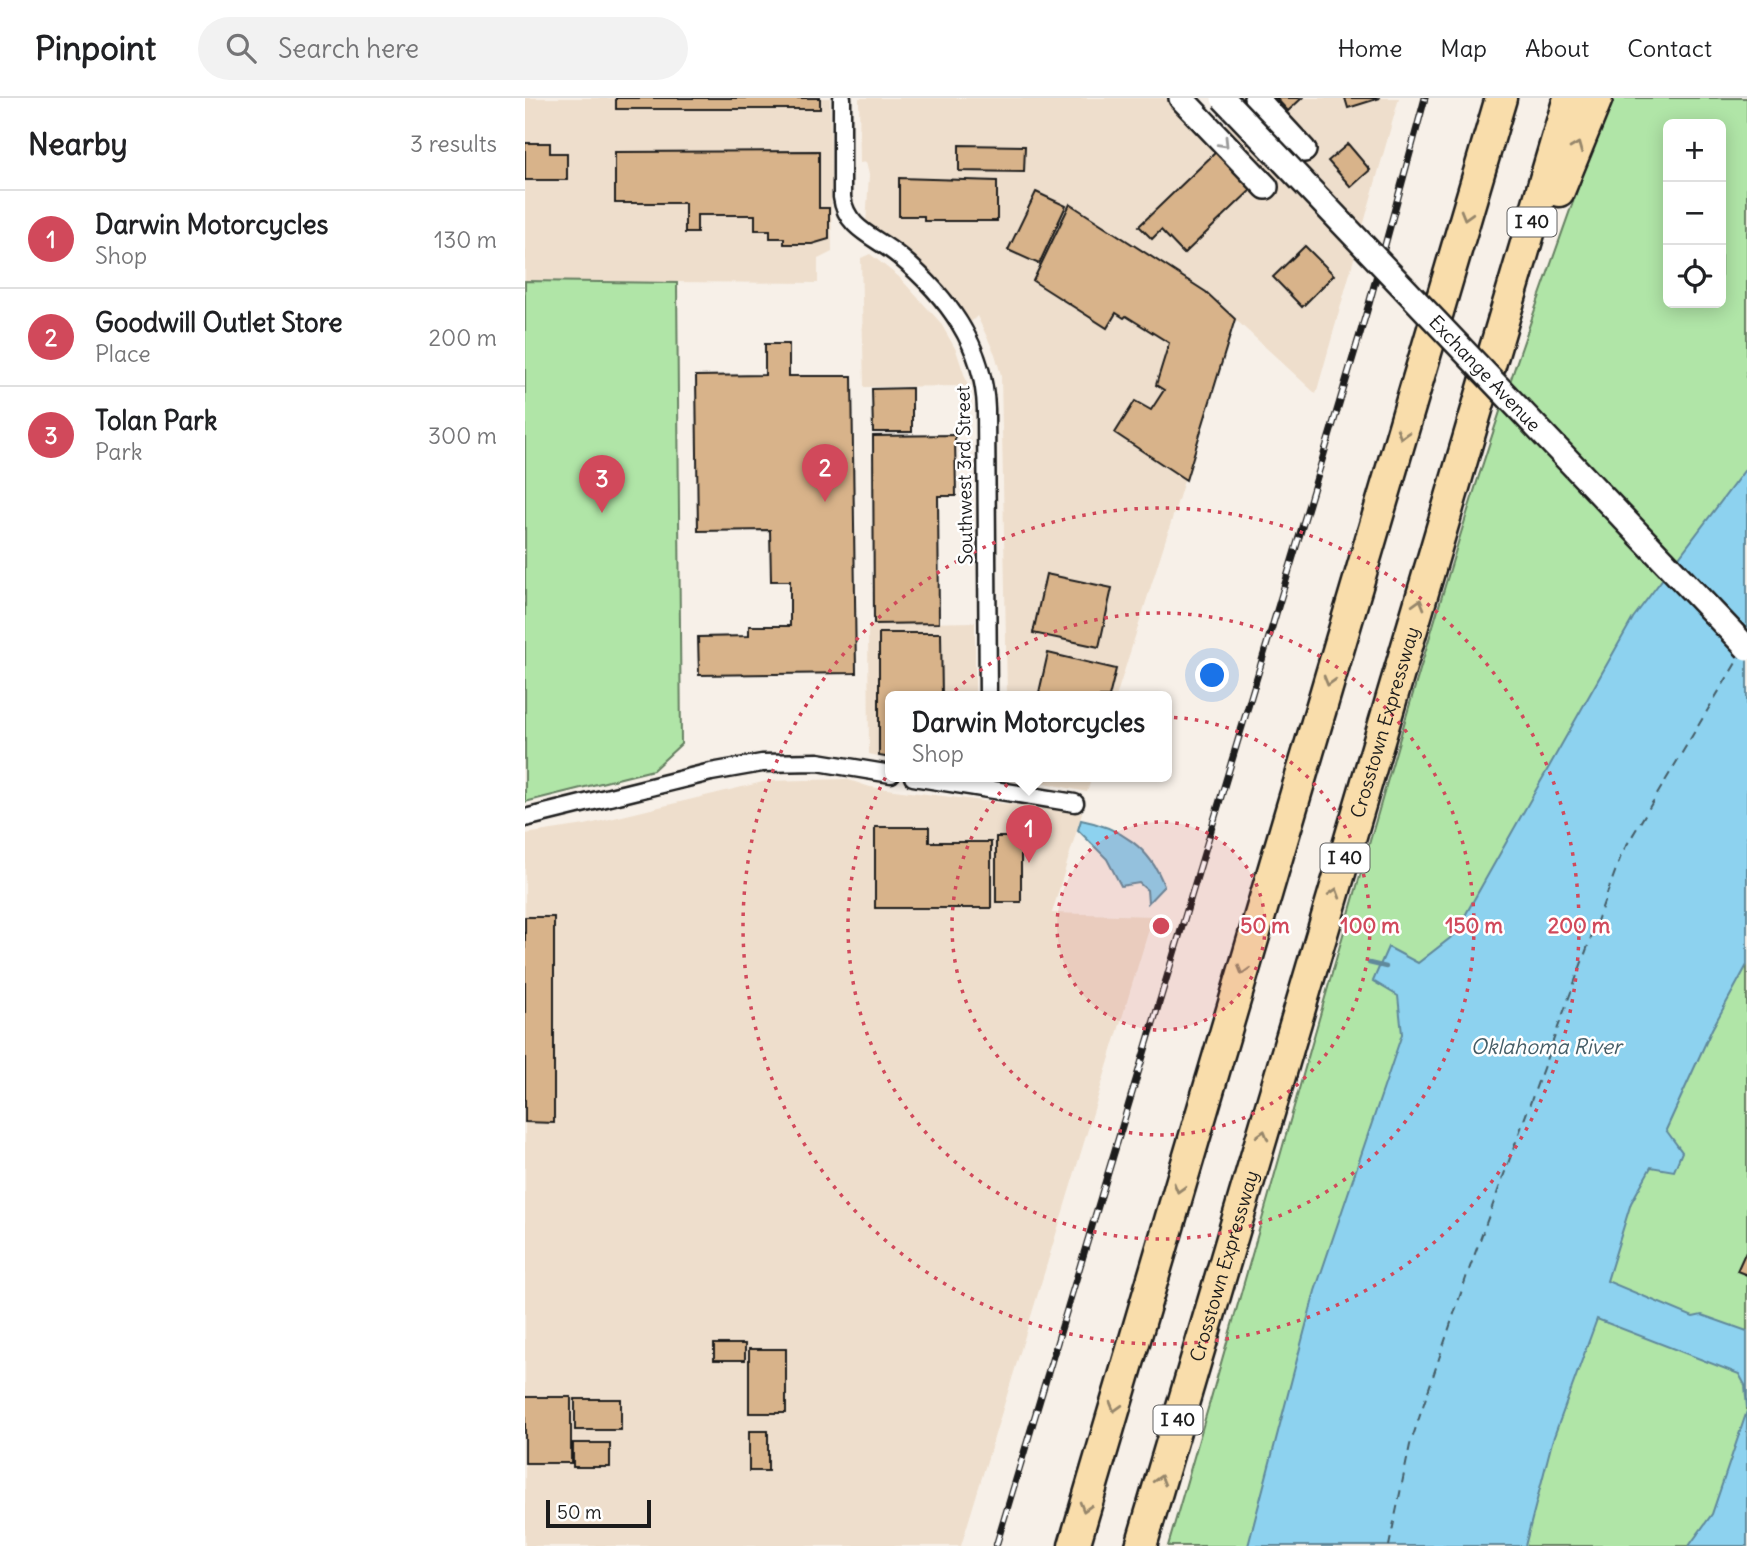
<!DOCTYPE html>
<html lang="en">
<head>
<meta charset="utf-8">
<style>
  :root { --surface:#fff; --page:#f2f2f2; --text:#202124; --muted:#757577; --line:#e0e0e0; --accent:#d1495b }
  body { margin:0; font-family:Delius,sans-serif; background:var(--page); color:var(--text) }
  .controls { position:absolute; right:21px; top:21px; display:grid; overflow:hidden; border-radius:10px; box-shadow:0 4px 18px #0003 }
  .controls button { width:63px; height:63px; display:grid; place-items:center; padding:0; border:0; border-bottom:2px solid var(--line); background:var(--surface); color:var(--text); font:35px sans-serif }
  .scale { position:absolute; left:21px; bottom:18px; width:105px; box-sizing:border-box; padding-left:7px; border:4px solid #1c1c1c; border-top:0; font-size:19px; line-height:24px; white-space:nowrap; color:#1c1c1c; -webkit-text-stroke:5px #fff; paint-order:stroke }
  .you { position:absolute; left:688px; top:578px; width:24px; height:24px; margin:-18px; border:5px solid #fff; border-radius:50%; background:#1a73e8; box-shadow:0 0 0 10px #1a73e833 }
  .badge { display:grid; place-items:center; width:46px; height:46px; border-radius:50%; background:var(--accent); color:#fff; font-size:23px; font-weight:700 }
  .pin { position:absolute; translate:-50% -58px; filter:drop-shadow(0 2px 4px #0008) }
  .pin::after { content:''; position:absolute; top:37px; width:24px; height:21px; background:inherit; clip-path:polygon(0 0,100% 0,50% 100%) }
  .popup { position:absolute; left:360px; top:593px; width:287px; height:91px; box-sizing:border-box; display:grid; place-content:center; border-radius:10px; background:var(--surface); filter:drop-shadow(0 2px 5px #0005); font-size:23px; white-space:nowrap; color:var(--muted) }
  .popup b { font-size:26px; color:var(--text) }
  .popup::after { content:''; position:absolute; left:50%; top:100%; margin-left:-14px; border:14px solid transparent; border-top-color:var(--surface) }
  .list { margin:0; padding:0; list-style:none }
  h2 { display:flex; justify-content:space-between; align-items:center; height:91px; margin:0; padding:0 28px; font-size:30px }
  h2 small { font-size:23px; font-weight:400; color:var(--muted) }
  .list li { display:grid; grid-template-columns:46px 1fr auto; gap:21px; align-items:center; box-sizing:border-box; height:98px; padding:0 28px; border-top:2px solid var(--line) }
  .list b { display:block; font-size:26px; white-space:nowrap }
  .list p { margin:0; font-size:23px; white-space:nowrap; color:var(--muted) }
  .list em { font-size:23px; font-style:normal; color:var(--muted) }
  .icon { flex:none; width:38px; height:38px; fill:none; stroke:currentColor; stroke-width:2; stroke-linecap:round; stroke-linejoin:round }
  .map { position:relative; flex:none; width:1222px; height:1448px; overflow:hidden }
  header { display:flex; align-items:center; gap:42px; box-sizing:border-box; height:98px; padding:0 35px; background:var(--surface); border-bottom:2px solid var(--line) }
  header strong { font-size:33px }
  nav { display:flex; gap:38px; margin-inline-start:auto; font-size:24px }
  .search { width:490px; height:63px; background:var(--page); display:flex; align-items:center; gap:18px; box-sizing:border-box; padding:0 24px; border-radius:38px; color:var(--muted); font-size:26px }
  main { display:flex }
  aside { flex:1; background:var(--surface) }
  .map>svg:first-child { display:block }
</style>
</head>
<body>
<header>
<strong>Pinpoint</strong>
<div class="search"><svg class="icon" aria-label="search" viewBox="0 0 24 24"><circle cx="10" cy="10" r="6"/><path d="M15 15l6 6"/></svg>Search here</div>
<nav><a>Home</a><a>Map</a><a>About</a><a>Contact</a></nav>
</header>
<main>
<aside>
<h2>Nearby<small>3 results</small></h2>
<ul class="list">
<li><span class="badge">1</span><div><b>Darwin Motorcycles</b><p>Shop</p></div><em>130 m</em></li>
<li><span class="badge">2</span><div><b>Goodwill Outlet Store</b><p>Place</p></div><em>200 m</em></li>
<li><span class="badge">3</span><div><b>Tolan Park</b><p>Park</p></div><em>300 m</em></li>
</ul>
</aside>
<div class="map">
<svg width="1222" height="1448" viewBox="0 0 1222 1448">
  <rect width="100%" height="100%" fill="#f7f0e8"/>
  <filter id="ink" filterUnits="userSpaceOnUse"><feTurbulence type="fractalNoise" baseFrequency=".0143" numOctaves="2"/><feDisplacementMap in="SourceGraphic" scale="14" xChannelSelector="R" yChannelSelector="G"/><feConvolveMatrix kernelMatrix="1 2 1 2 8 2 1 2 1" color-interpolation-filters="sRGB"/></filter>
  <g filter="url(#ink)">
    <g fill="#eedecc">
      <path d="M0,0H305L307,154L293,161V185L0,183Z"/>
      <path d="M334,0H646L686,42L727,0H874L791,296L710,221L591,599H482L476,277L470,256L452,218L445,225L429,201L388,158L341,126L344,77L341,64L335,65Z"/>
      <path d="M345,156L374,179L415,224L431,252L443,288L339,289L336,160Z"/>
      <path d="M450,524V599H366V661L344,656L343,526Z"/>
      <path d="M493,679H567L562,694Z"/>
      <path d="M321,681L345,689L557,715L527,815L628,818L436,1448H0V736L60,727L242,683Z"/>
    </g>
    <g fill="#b0e5a7" stroke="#668062" stroke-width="2" fill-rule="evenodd">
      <path d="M1085,0H1222V1448H643C739,1122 827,794 926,468C973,310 1030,155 1085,0ZM1143,26H1196V205H1143Z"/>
      <path d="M0,183L152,185L156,646L128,672L0,704Z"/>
    </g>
    <g fill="#8dd2ef" stroke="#60899b" stroke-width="2">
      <path d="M1222,369V867L1187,931L1141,1032L1157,1054L1149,1073L1126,1069L1106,1105L1082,1183L1168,1219L1177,1217L1222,1233V1310L1220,1287L1214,1276L1072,1221L1027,1344L1000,1448H723L790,1193L877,936L873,898L848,883L863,849L893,865L929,837L1108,520Z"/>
      <path d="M556,722C594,729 626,750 639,788L623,805L622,792L614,785L596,788L582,761L553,732Z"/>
      <path d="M1222,1313V1448H1164L1187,1416Z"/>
    </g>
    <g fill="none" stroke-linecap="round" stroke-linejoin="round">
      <path stroke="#60899b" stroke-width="4.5" d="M844,865L861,869"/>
      <path stroke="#445c66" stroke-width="2" stroke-dasharray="9 7" stroke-linecap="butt" d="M864,1448L885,1347L941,1180L1097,755L1215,558"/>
    </g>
    <g fill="#d8b38a" stroke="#1c1c1c" stroke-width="2">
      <rect x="91" y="0" width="204" height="11"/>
      <path d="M751,0H777L763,13Z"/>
      <path d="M820,0H855L823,10Z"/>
      <path d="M0,45H25V55H42V82H0Z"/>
      <path d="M823,46L845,72L826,89L803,63Z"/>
      <path d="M434,47L500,48L499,74L434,73Z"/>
      <path d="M693,52L729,89L659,156L636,132L627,141L614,128Z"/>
      <path d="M294,53V110H304V141L287,146H259V140H245V132H230V117H172V135H160V105H90V54Z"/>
      <path d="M374,80L472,83V123H399V118H374Z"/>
      <path d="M511,94L541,108L514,166L483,152Z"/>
      <path d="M545,106L681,194L710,221L661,382L590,335L610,303L626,312L639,292L631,287L644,245L601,218L599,220L591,215L582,230L508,183Z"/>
      <path d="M780,148L809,177L777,209L748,179Z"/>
      <path d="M240,246H264V278H327L331,575L174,577L173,539L224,538V528H265V483H246L245,432L173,433L171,278L240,277Z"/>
      <path d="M387,290V334H348L347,291Z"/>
      <path d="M430,337L431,398H413L414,525L349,526L348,338Z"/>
      <path d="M521,476L587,490L574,549L508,535Z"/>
      <path d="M354,535H416L417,599H366V660L354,658Z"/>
      <path d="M523,555L591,571L584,599H513Z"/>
      <path d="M350,729H404V744H466V810H350Z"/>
      <rect x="471" y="739" width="25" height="65"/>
      <path d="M0,819H29V1025L0,1024Z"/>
      <path d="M1222,1151V1177L1212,1173Z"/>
      <rect x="189" y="1246" width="31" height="16"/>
      <rect x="224" y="1251" width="37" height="64"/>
      <rect x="0" y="1299" width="46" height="66"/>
      <rect x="50" y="1301" width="46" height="31"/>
      <rect x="224" y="1333" width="19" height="40"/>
      <rect x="48" y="1345" width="37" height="24"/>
    </g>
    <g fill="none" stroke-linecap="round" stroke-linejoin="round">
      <defs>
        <g id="minor">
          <path d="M317,0V99C321,132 352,139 374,158C422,198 459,247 461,311L463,599"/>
          <path d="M388,679L550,705"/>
          <path d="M0,720L186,674L237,665L293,664L366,676"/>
        </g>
        <g id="secondary">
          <path d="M656,0L741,89"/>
          <path d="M731,0L779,52"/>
        </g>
        <g id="motorway">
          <path d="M1034,93L1072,0"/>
          <path d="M549,1448L976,0"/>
          <path id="s1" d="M616,1448L1044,0"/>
        </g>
      </defs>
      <use href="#minor" stroke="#1c1c1c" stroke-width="21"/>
      <use href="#secondary" stroke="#1c1c1c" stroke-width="28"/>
      <use href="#motorway" stroke="#1c1c1c" stroke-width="35"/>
      <use href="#minor" stroke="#fff" stroke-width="16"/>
      <use href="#secondary" stroke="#fff" stroke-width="23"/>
      <use href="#motorway" stroke="#f9ddab" stroke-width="30"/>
      <defs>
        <path id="rail" d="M471,1448L844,206L900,0"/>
      </defs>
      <use href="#rail" stroke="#1c1c1c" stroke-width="7"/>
      <use href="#rail" stroke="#fff" stroke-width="4.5" stroke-dasharray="13" stroke-linecap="butt"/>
      <defs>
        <g id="secondary-bridge">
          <path id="s2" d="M698,0L1222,550"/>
        </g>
      </defs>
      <use href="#secondary-bridge" stroke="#1c1c1c" stroke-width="28" stroke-linecap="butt"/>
      <use href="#secondary-bridge" stroke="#fff" stroke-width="23"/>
    </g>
    <defs><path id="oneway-chevron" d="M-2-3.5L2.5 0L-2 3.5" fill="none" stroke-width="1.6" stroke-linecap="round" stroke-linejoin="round" transform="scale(1.75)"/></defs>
    <use stroke="#999" href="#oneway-chevron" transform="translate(699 45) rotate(46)"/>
    <g stroke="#96866b">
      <use href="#oneway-chevron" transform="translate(1052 49) rotate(-68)"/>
      <use href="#oneway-chevron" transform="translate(941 117) rotate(106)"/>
      <use href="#oneway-chevron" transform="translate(877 336) rotate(107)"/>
      <use href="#oneway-chevron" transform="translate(894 506) rotate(-74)"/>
      <use href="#oneway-chevron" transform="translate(804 583) rotate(106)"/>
      <use href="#oneway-chevron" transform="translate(810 795) rotate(-73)"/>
      <use href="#oneway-chevron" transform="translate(718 872) rotate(106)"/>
      <use href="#oneway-chevron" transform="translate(738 1037) rotate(-74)"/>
      <use href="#oneway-chevron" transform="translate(654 1090) rotate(106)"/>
      <use href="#oneway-chevron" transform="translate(590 1309) rotate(106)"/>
      <use href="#oneway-chevron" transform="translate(635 1382) rotate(-74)"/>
      <use href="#oneway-chevron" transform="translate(560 1409) rotate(106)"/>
    </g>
  </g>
  <circle cx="636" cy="828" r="104" fill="#d1495b" fill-opacity=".12"/>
  <g fill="none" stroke="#d1495b" stroke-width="3.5" stroke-dasharray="3.5 7">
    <circle cx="636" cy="828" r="104"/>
    <circle cx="636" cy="828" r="209"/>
    <circle cx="636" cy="828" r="313"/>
    <circle cx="636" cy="828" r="418"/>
  </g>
  <g text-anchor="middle" stroke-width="5" stroke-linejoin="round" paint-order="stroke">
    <g fill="#fff" stroke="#606060" stroke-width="2">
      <rect x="982.5" y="109.5" width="49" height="29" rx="5"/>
      <rect x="795.5" y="745.5" width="49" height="29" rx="5"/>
      <rect x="628.5" y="1307.5" width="49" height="29" rx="5"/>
    </g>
    <g font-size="18" font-weight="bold" fill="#1c1c1c">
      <text x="1007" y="130">I 40</text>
      <text x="820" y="766">I 40</text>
      <text x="653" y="1328">I 40</text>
    </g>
    <g font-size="19" fill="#1c1c1c" stroke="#fff">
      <text dy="7" stroke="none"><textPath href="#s2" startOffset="380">Exchange Avenue</textPath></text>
      <text transform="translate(439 377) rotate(-91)" y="7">Southwest 3rd Street</text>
      <text dy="7" stroke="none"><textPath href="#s1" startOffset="859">Crosstown Expressway</textPath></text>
      <text dy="7" stroke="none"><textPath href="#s1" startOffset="292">Crosstown Expressway</textPath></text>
    </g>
    <g font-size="21" font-style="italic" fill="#445c66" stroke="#fff">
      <text x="1021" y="956">Oklahoma River</text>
    </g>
  </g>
  <circle cx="636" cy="828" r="10" fill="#d1495b" stroke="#fff" stroke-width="3.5"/>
  <g font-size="21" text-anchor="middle" font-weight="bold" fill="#d1495b" stroke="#fff" stroke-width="5" stroke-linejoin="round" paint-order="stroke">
    <text x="740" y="835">50 m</text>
    <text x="845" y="835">100 m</text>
    <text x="949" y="835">150 m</text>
    <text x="1054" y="835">200 m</text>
  </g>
</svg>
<div class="controls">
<button>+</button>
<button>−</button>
<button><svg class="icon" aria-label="locate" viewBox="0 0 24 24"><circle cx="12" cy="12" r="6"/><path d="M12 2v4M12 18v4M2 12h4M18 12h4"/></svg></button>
</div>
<div class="scale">50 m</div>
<div class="you"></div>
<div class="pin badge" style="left:504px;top:765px">1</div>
<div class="popup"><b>Darwin Motorcycles</b>Shop</div>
<div class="pin badge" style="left:300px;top:404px">2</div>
<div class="pin badge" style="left:77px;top:415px">3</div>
</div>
</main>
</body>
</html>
